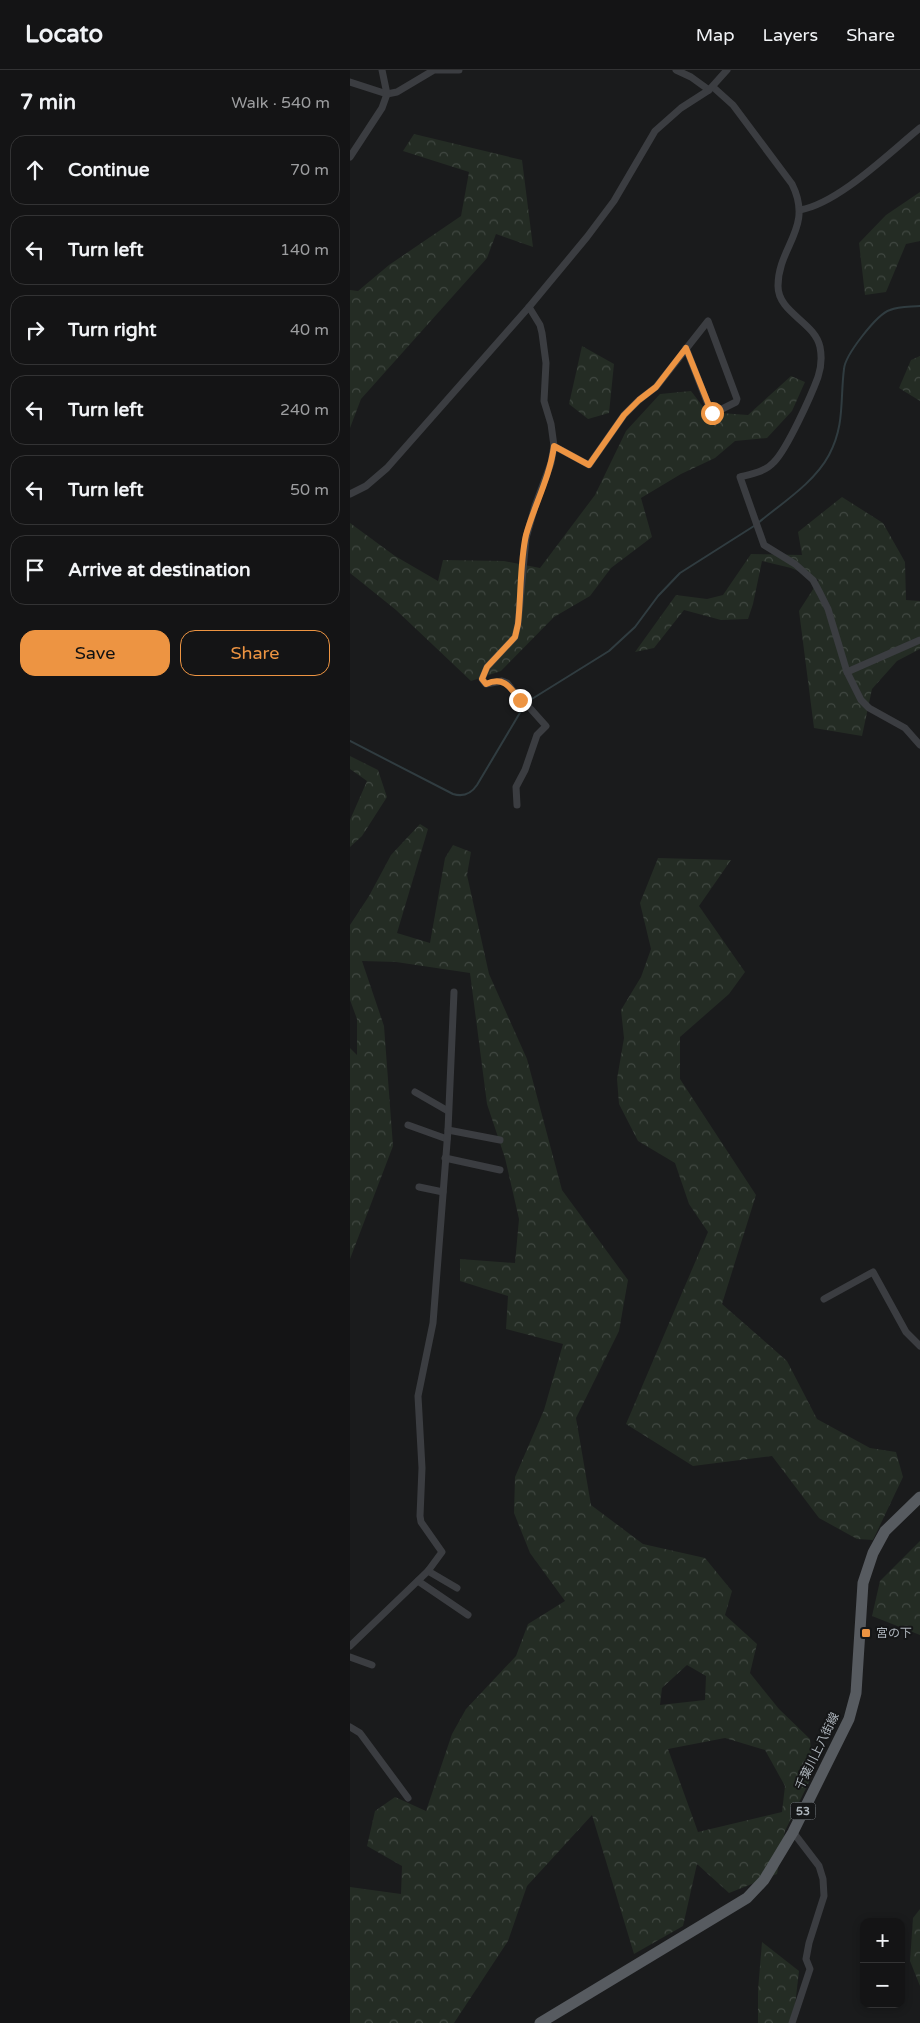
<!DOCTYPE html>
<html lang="en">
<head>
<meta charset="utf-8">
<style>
  :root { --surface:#141415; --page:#1d1d1e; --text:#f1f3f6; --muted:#9d9ea0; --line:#333334; --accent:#ed9442 }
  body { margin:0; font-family:"Varela Round","Noto Sans JP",sans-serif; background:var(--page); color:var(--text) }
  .controls { position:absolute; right:15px; bottom:15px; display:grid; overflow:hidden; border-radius:10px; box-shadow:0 2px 8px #0003 }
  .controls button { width:45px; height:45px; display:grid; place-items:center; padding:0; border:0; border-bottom:1px solid var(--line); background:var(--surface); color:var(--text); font:25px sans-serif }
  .stop { position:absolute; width:15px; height:15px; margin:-11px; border:4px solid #ed9442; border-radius:50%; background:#fff }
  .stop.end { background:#ed9442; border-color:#fff; box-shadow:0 1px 5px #0008 }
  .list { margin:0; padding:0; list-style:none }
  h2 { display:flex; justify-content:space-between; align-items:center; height:65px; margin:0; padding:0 20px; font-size:21px }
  h2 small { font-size:16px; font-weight:400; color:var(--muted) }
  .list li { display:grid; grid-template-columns:32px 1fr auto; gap:15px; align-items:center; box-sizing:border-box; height:70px; margin:0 10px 10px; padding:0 10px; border:1px solid var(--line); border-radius:15px }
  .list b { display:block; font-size:19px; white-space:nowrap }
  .list em { font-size:16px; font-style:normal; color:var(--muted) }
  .actions { display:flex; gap:10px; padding:15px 20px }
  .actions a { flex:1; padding:11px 0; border:1px solid var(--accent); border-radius:15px; text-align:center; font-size:18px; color:var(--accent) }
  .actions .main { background:var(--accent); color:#111 }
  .icon { flex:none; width:28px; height:28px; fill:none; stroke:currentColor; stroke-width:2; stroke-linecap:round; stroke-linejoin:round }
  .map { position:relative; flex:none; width:570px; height:1953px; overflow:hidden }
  header { display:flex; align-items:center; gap:30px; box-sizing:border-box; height:70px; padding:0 25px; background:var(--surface); border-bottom:1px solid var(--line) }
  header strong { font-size:24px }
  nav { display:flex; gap:28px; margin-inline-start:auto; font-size:18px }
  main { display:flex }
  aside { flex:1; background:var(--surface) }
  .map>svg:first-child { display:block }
</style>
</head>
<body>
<header>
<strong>Locato</strong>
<nav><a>Map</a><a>Layers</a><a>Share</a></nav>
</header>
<main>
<aside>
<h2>7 min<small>Walk · 540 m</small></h2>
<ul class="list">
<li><svg class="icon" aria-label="ahead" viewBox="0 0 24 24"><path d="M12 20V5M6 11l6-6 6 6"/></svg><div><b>Continue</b></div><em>70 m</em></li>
<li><svg class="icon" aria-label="left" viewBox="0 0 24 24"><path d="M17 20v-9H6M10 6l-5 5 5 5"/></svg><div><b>Turn left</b></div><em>140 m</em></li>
<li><svg class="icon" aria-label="right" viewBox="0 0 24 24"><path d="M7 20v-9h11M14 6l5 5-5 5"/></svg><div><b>Turn right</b></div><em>40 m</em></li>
<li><svg class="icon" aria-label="left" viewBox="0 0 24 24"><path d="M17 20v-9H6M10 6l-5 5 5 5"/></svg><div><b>Turn left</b></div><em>240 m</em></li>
<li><svg class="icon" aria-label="left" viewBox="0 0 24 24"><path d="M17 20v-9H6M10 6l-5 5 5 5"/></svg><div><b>Turn left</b></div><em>50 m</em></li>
<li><svg class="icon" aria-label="arrive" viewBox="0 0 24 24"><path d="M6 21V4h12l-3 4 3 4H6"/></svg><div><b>Arrive at destination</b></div></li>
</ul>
<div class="actions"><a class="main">Save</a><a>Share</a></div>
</aside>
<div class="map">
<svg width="570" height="1953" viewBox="0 0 570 1953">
  <defs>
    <pattern id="forest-crowns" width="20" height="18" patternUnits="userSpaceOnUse" patternTransform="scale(1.25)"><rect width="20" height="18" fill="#242c24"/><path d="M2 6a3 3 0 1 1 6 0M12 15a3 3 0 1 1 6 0" fill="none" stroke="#414842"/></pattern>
  </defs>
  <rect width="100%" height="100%" fill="#1a1b1c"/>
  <g fill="url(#forest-crowns)" fill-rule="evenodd">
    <path d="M64,64L172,90L183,177L146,164L137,188L11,329L0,358V220L8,221L39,195L111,146L119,102L53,81Z"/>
    <path d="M570,122V171L556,174L536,222L515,225L509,173L536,145Z"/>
    <path d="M232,276L264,294L259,343L238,349L219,334Z"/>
    <path d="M570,286V331L549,318L561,290Z"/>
    <path d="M441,306L455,312L442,341L417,368L385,371L365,388L331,404L291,428L302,467L261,498L240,526L204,547L151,601L121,611L46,540L0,503V453L45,486L88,511L93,490L154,491L190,498L245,425L276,361L310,324L341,321L357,342L398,345Z"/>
    <path d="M492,427L533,453L555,492L556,530L570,531V579L547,591L522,619L512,666L464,658L449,541L469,510L441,498L412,491L403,534L398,549L371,550L334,540L304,578L285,582L326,525L357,529L373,525L401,484L452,485L448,462Z"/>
    <path d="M0,686L28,700L37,727L12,766L0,777V750L17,711L0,699Z"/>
    <path d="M70,754L78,759L47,863L80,873L95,788L103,775L121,782L117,805L139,904L177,989L212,1120L278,1210L269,1261L226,1348L241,1435L293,1474L355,1488L382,1521L375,1545L407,1574L400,1603L429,1639L460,1669L463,1704L435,1761L427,1804L379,1823L347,1794L333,1856L284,1884L242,1745L177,1816L158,1871L104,1953H0V1817L51,1824L52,1796L17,1776L25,1741L45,1727L76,1741L102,1664L116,1639L166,1586L178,1554L215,1531L180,1483L164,1443L165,1407L194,1340L213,1274L156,1259L158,1226L110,1211V1189L165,1193L169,1149L155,1088L137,1034L120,903L46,892L12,891L34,956L43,1076L0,1189V978L7,985V949L0,930V855L19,826L41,785ZM337,1595L356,1606L355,1630L310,1635L312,1618ZM375,1668L415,1680L435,1716L432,1742L348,1762L318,1679Z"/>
    <path d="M308,788L381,790L349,836L395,902L379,924L330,967V1009L406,1125L372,1234L437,1291L467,1349L520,1378L546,1382L553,1407L523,1470L507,1469L469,1448L422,1386L343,1396L276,1354L358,1162L339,1134L325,1093L288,1071L269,1034L267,1009L274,968L271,940L291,907L301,879L290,833Z"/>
    <path d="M570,1471V1565L522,1546L530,1511Z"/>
    <path d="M570,1839V1916L560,1891L563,1848Z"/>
    <path d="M412,1872L449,1901L443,1953H408V1920Z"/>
  </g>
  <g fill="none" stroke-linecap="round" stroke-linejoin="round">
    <g stroke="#303c40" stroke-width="2">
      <path d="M408,453C432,433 464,413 479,385C495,355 490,330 494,299C495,285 527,244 540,240C549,236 560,237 570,236"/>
      <path d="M177,632L259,581L285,557L308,526L330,503L404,456"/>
      <path d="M0,671L103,724C113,727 121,724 127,715L174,636"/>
    </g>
    <g stroke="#3b3d41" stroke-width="7">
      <path d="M326,0L341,7L359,20"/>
      <path d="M0,12L37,24L47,22L84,0H109"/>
      <path d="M363,17L383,35L442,114C464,158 428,176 428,216C428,243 465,252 470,277C472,287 471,298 468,307C461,326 437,379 424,392C415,402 402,404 390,407L414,475L445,494L463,510L470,523L478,539L497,602L511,630L519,638L555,658L570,675"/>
      <path d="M0,87L32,38L37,24L32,0"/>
      <path d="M450,140C489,133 539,83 570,58"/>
      <path d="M204,376L239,395L274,345L289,330L306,317L358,251L387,329L386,332L364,343L361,342L336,278"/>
      <path d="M0,424L16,416L37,398L179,237L237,167L264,131L305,61L331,38L359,20L377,0"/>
      <path d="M497,602L570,570"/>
      <path d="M167,735L166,717L175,700L187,665L196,656L179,637L170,630L157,613L152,611L136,614L132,609L137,597L165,567L168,554L176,468L185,436L201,393L204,376L201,354L194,331L196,293L192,263L190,255L179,237"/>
      <path d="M65,1022L98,1041"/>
      <path d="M58,1055L97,1069"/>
      <path d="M98,1060L150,1070"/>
      <path d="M95,1088L150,1100"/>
      <path d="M69,1117L93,1122"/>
      <path d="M474,1229L523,1202L556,1262L570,1276"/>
      <path d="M78,1501L107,1518"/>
      <path d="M68,1511L118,1545"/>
      <path d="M0,1576L78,1501L92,1482L71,1452L70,1446L72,1398L68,1326L83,1253L98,1060L104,922"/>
      <path d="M0,1587L22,1595"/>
      <path d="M0,1657L10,1663L58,1728"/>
      <path d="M442,1953L460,1899L456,1889L459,1873L474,1826L473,1809L469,1796L443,1762"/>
    </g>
    <path stroke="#575b60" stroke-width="11" d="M190,1953L397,1828L414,1810L443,1762L499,1649L506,1623L513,1513L523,1483L535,1461L570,1427"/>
  </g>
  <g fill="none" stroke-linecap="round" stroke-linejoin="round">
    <path stroke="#ed9442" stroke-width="6" d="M170,630C160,617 154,606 136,614L132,609L137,597L165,567L168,554C171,527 170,491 176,465C184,436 200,407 204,376L239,395L274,345L289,330L306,317L336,278L362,343"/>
  </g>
  <rect fill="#ed9442" stroke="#151617" stroke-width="2" x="511" y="1558" width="10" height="10" rx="2.5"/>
  <g text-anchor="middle" stroke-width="4" stroke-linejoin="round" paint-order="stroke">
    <rect fill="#151617" stroke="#7f858a" stroke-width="1" x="440.5" y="1732.5" width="25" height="17" rx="4"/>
    <g font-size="11" font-weight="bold" fill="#adb4bb">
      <text x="453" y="1745">53</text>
    </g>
    <g font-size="12" fill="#adb4bb" stroke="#151617" text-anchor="start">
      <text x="526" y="1567">宮の下</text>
    </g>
    <g font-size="12" fill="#adb4bb" stroke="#151617">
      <text transform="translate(467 1681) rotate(-64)" y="4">千葉川上八街線</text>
    </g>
  </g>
</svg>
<div class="controls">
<button>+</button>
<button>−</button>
</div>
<div class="stop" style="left:362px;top:343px"></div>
<div class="stop end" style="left:170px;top:630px"></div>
</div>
</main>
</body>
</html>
